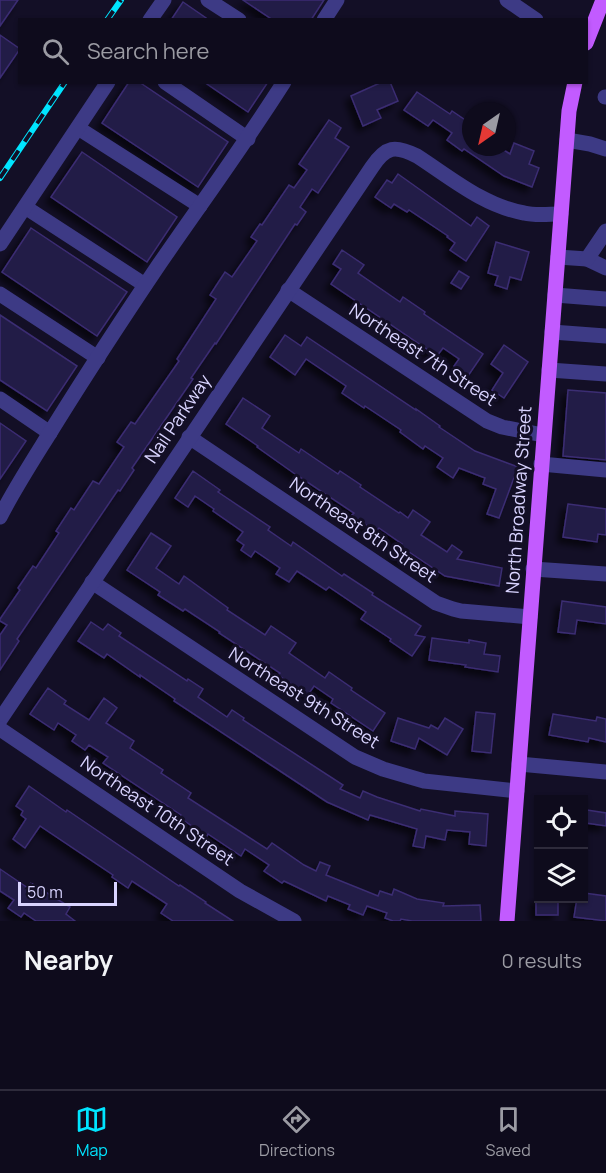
<!DOCTYPE html>
<html lang="en">
<head>
<meta charset="utf-8">
<style>
  :root { --surface:#0e0b1c; --page:#1c1929; --text:#f1f3f6; --muted:#9b9ba3; --line:#2e2b3b; --accent:#00e5ff }
  body { margin:0; font-family:Manrope,sans-serif; background:var(--page); color:var(--text) }
  .controls { position:absolute; right:18px; bottom:18px; display:grid; overflow:hidden; border-radius:0px; box-shadow:0 2px 4px #0004 }
  .controls button { width:54px; height:54px; display:grid; place-items:center; padding:0; border:0; border-bottom:2px solid var(--line); background:var(--surface); color:var(--text); font:30px sans-serif }
  .compass { position:absolute; left:462px; top:102px; width:54px; height:54px; border-radius:50%; background:var(--surface); box-shadow:0 2px 4px #0004; rotate:214deg }
  .scale { position:absolute; left:18px; bottom:15px; width:99px; box-sizing:border-box; padding-left:6px; border:3px solid #d9d4ff; border-top:0; font-size:16px; line-height:21px; white-space:nowrap; color:#d9d4ff; -webkit-text-stroke:4px #130f26; paint-order:stroke }
  .list { margin:0; padding:0; list-style:none }
  h2 { display:flex; justify-content:space-between; align-items:center; height:78px; margin:0; padding:0 24px; font-size:26px }
  h2 small { font-size:20px; font-weight:400; color:var(--muted) }
  .icon { flex:none; width:33px; height:33px; fill:none; stroke:currentColor; stroke-width:2; stroke-linecap:round; stroke-linejoin:round }
  .map { position:relative; flex:none; width:606px; height:921px; overflow:hidden }
  .search { position:absolute; background:var(--surface); box-shadow:0 2px 4px #0004; left:18px; right:18px; top:18px; height:66px; display:flex; align-items:center; gap:15px; box-sizing:border-box; padding:0 21px; border-radius:0px; color:var(--muted); font-size:22px }
  .sheet { height:168px; background:var(--surface) }
  nav { display:flex; justify-content:space-around; align-items:center; box-sizing:border-box; height:84px; border-top:2px solid var(--line); background:var(--surface); font-size:16px; color:var(--muted) }
  nav a { display:grid; justify-items:center; gap:3px }
  nav .on { color:var(--accent) }
  .map>svg:first-child { display:block }
</style>
</head>
<body>
<div class="map">
<svg width="606" height="921" viewBox="0 0 606 921">
  <defs>
    <filter id="shadow"><feDropShadow dx="-5.5" dy="5.5" stdDeviation="3" flood-color="#0009"/></filter>
  </defs>
  <rect width="100%" height="100%" fill="#130f26"/>
  <g fill="#241b47" stroke="#3b2d73" stroke-width="1.5" filter="url(#shadow)">
    <path d="M0,0H18L0,26Z"/>
    <path d="M243,0H324L311,20H273Z"/>
    <path d="M183,2L209,20H171Z"/>
    <path d="M0,35L20,49L0,78Z"/>
    <path d="M129,82H139L228,142L198,187L102,123Z"/>
    <path d="M204,82H268L248,112Z"/>
    <path d="M382,82H390L398,101L377,110L381,118L363,126L351,96Z"/>
    <path d="M417,92L450,114L452,111L471,124V147H499L510,154L514,143L534,151L529,164L539,168L532,187L504,176L464,149L462,151L447,140L452,133L433,120L428,126L404,110Z"/>
    <path d="M329,120L341,128L335,138L349,147L318,193L312,189L300,207L306,212L297,225L295,224L216,344L215,343L191,378L193,379L132,468L134,470L120,491L118,490L17,639L19,641L0,670V635L7,625L0,621V619L20,590L18,588L33,566L36,568L59,533L56,531L71,508L74,510L93,481L99,484L124,447L117,442L131,422L135,424L179,361L177,359L216,299L210,295L225,272L232,277L257,241L251,237L260,224L262,225L289,185L294,188L307,170L299,164Z"/>
    <path d="M82,152L177,217L147,262L51,197Z"/>
    <path d="M398,174L471,226L477,217L489,226L466,261L450,250L455,243L447,237L448,236L409,210L407,212L394,204L391,208L375,197L387,180L392,183Z"/>
    <path d="M31,228L127,292L97,336L2,272Z"/>
    <path d="M496,242L529,252L521,280L510,277L507,289L495,285L498,276L488,273Z"/>
    <path d="M342,250L364,265L358,273L400,302L403,297L425,312L424,314L483,354L468,376L454,366L459,359L443,348L437,356L331,284L341,269L333,264Z"/>
    <path d="M459,271L469,277L461,289L451,283Z"/>
    <path d="M0,315L77,366L47,411L0,380Z"/>
    <path d="M285,335L301,346L307,337L416,410V409L440,426L439,427L475,451L518,467L499,518L487,514L496,489L483,484L485,478L459,468L453,478L437,467L443,458L425,446L423,449L400,432L401,430L365,406L364,408L342,393L346,386L306,359L295,375L270,357Z"/>
    <path d="M504,345L528,362L504,398L492,390L503,373L491,364Z"/>
    <path d="M568,390L606,393V460L563,456Z"/>
    <path d="M243,398L270,416L262,428L299,453L301,449L338,474L340,471L361,485L360,487L399,513L400,512L408,518L413,510L430,522L421,535L447,552L452,545L462,552L457,559L502,568L499,586L445,576L409,552L403,560L395,554L402,544L379,528L376,532L352,515L354,513L295,474L257,447L258,446L226,424Z"/>
    <path d="M0,423L26,441L0,479Z"/>
    <path d="M193,471L220,490L218,492L270,527L268,530L291,546L293,542L342,576L344,574L373,593L372,595L421,626L415,635L425,637L412,656L390,641L391,639L361,619L366,612L329,587L326,590L297,571L289,582L276,574L280,568L255,551L251,557L241,550L244,545L237,540L243,532L213,511L214,509L195,496L188,507L175,498Z"/>
    <path d="M568,504L606,509V535L598,534L597,542L563,537Z"/>
    <path d="M151,533L171,546L156,568L179,584L184,576L228,608L227,610L265,635L271,626L296,643L289,653L325,678L329,672L352,688L351,690L385,713L373,731L331,703L333,699L314,686L308,695L278,675L280,673L219,633L220,632L185,609L183,611L158,595L160,592L127,570Z"/>
    <path d="M562,601L606,607V624L577,620L575,634L558,632Z"/>
    <path d="M91,622L103,630L108,624L121,633L119,636L187,681L188,679L203,689L198,697L227,717L232,710L244,718L243,720L343,785L340,789L360,798L363,791L377,797L420,811L421,809L455,816V811L488,814L486,846L469,844L470,832L447,830L445,840L426,836L424,848L413,846L417,829L370,815L368,820L327,802L174,701L175,699L140,675V677L107,654L104,658L78,641Z"/>
    <path d="M432,638L469,643V640L486,643L484,654L500,656L498,672L465,667L466,665L429,660Z"/>
    <path d="M48,688L66,701L64,704L89,720L104,698L117,708L106,723L134,741L130,748L163,770L161,773L191,793L188,798L267,849L272,843L304,865L316,871L320,862L330,866L326,875L378,896L380,891L392,895L394,889L417,899L444,903L443,906L480,905L481,921H412L401,919L400,921H393L385,918L387,913L367,906L363,915L348,909L350,905L328,896L326,901L284,881L282,883L264,871L269,865L245,849L241,856L208,834L207,836L180,818L181,815L103,763L108,757L89,745L85,750L72,741L76,735L58,723L54,730L30,714Z"/>
    <path d="M476,712L495,714L491,753L472,751Z"/>
    <path d="M553,714L596,721L597,717L606,719V742L589,738L588,742L549,735Z"/>
    <path d="M398,718L429,728L431,725L438,729L445,718L463,729L447,755L419,738L415,749L391,741Z"/>
    <path d="M29,786L66,812L67,810L179,886L180,885L206,902L205,903L233,921H173L161,913L167,904L132,881L128,888L112,877L113,875L40,826L25,848L13,839L26,819L21,815L23,811L16,806Z"/>
    <path d="M587,810L606,813V826L586,823Z"/>
    <path d="M0,869L28,888L31,883L70,907L66,914L75,921H36L24,913L21,917L8,908L14,900L0,891Z"/>
    <path d="M584,893L606,896V921L574,917L577,898H584Z"/>
    <rect x="536" y="898" width="22" height="17"/>
  </g>
  <g fill="none" stroke-linecap="round" stroke-linejoin="round">
    <g stroke="#3d3a85" stroke-width="15">
      <path d="M208,0L239,20"/>
      <path d="M507,0L536,20"/>
      <path d="M150,20L164,0"/>
      <path d="M324,20L337,0"/>
      <path d="M165,82L248,139"/>
      <path d="M605,97H606"/>
      <path d="M78,128L200,206"/>
      <path d="M567,140L590,144L606,149"/>
      <path d="M25,207L145,285"/>
      <path d="M0,244L108,82"/>
      <path d="M558,257L587,259L606,268"/>
      <path d="M587,259L606,231"/>
      <path d="M288,290L487,421L502,427L543,435"/>
      <path d="M0,294L98,358"/>
      <path d="M555,295L606,299"/>
      <path d="M552,332L606,336"/>
      <path d="M549,370L606,374"/>
      <path d="M0,399L50,433"/>
      <path d="M189,437L436,603L453,609L461,611L530,617"/>
      <path d="M541,464L606,470"/>
      <path d="M0,517C17,484 37,454 56,423C89,370 123,318 158,266C200,205 244,145 284,82"/>
      <path d="M533,569L606,574"/>
      <path d="M92,582L355,757L383,769L424,781L517,791"/>
      <path d="M0,720L372,167C386,146 395,145 417,156C451,178 484,206 524,213C536,216 549,214 561,214"/>
      <path d="M0,729L240,891L294,921"/>
      <path d="M519,764L606,772"/>
    </g>
    <g stroke="#c25bff" stroke-width="15">
      <path d="M586,43L603,0"/>
      <path d="M507,921L569,111L575,82"/>
    </g>
    <defs>
      <g id="rail">
        <path d="M107,20L121,0"/>
        <path d="M0,178L65,82"/>
      </g>
    </defs>
    <use href="#rail" stroke="#00e5ff" stroke-width="6"/>
    <use href="#rail" stroke="#130f26" stroke-width="4" stroke-dasharray="11" stroke-linecap="butt"/>
  </g>
  <g text-anchor="middle" stroke-width="6" stroke-linejoin="round" paint-order="stroke">
    <g font-size="18" fill="#d9d4ff" stroke="#130f26">
      <text transform="translate(423 355) rotate(33)" y="6">Northeast 7th Street</text>
      <text transform="translate(178 419) rotate(-56)" y="6">Nail Parkway</text>
      <text transform="translate(519 500) rotate(-86)" y="6">North Broadway Street</text>
      <text transform="translate(363 530) rotate(34)" y="6">Northeast 8th Street</text>
      <text transform="translate(304 698) rotate(32)" y="6">Northeast 9th Street</text>
      <text transform="translate(157 811) rotate(34)" y="6">Northeast 10th Street</text>
    </g>
  </g>
</svg>
<div class="controls">
<button><svg class="icon" aria-label="locate" viewBox="0 0 24 24"><circle cx="12" cy="12" r="6"/><path d="M12 2v4M12 18v4M2 12h4M18 12h4"/></svg></button>
<button><svg class="icon" aria-label="layers" viewBox="0 0 24 24"><path d="M12 4l9 5-9 5-9-5zM3 14l9 5 9-5"/></svg></button>
</div>
<svg class="compass" viewBox="-18 -18 36 36"><path d="M0-13l5 13h-10z" fill="#e53935"/><path d="M0 13l5-13h-10z" fill="#9b9ba3"/></svg>
<div class="scale">50 m</div>
<div class="search"><svg class="icon" aria-label="search" viewBox="0 0 24 24"><circle cx="10" cy="10" r="6"/><path d="M15 15l6 6"/></svg>Search here</div>
</div>
<section class="sheet">
<h2>Nearby<small>0 results</small></h2>
<ul class="list">
</ul>
</section>
<nav>
<a class="on"><svg class="icon" aria-label="map" viewBox="0 0 24 24"><path d="M3 6l6-2 6 2 6-2v14l-6 2-6-2-6 2zM9 4v14M15 6v14"/></svg>Map</a>
<a><svg class="icon" aria-label="directions" viewBox="0 0 24 24"><path d="M12 3l9 9-9 9-9-9zM9 14v-3h6M13 9l2 2-2 2"/></svg>Directions</a>
<a><svg class="icon" aria-label="saved" viewBox="0 0 24 24"><path d="M7 4h10v16l-5-4-5 4z"/></svg>Saved</a>
</nav>
</body>
</html>
